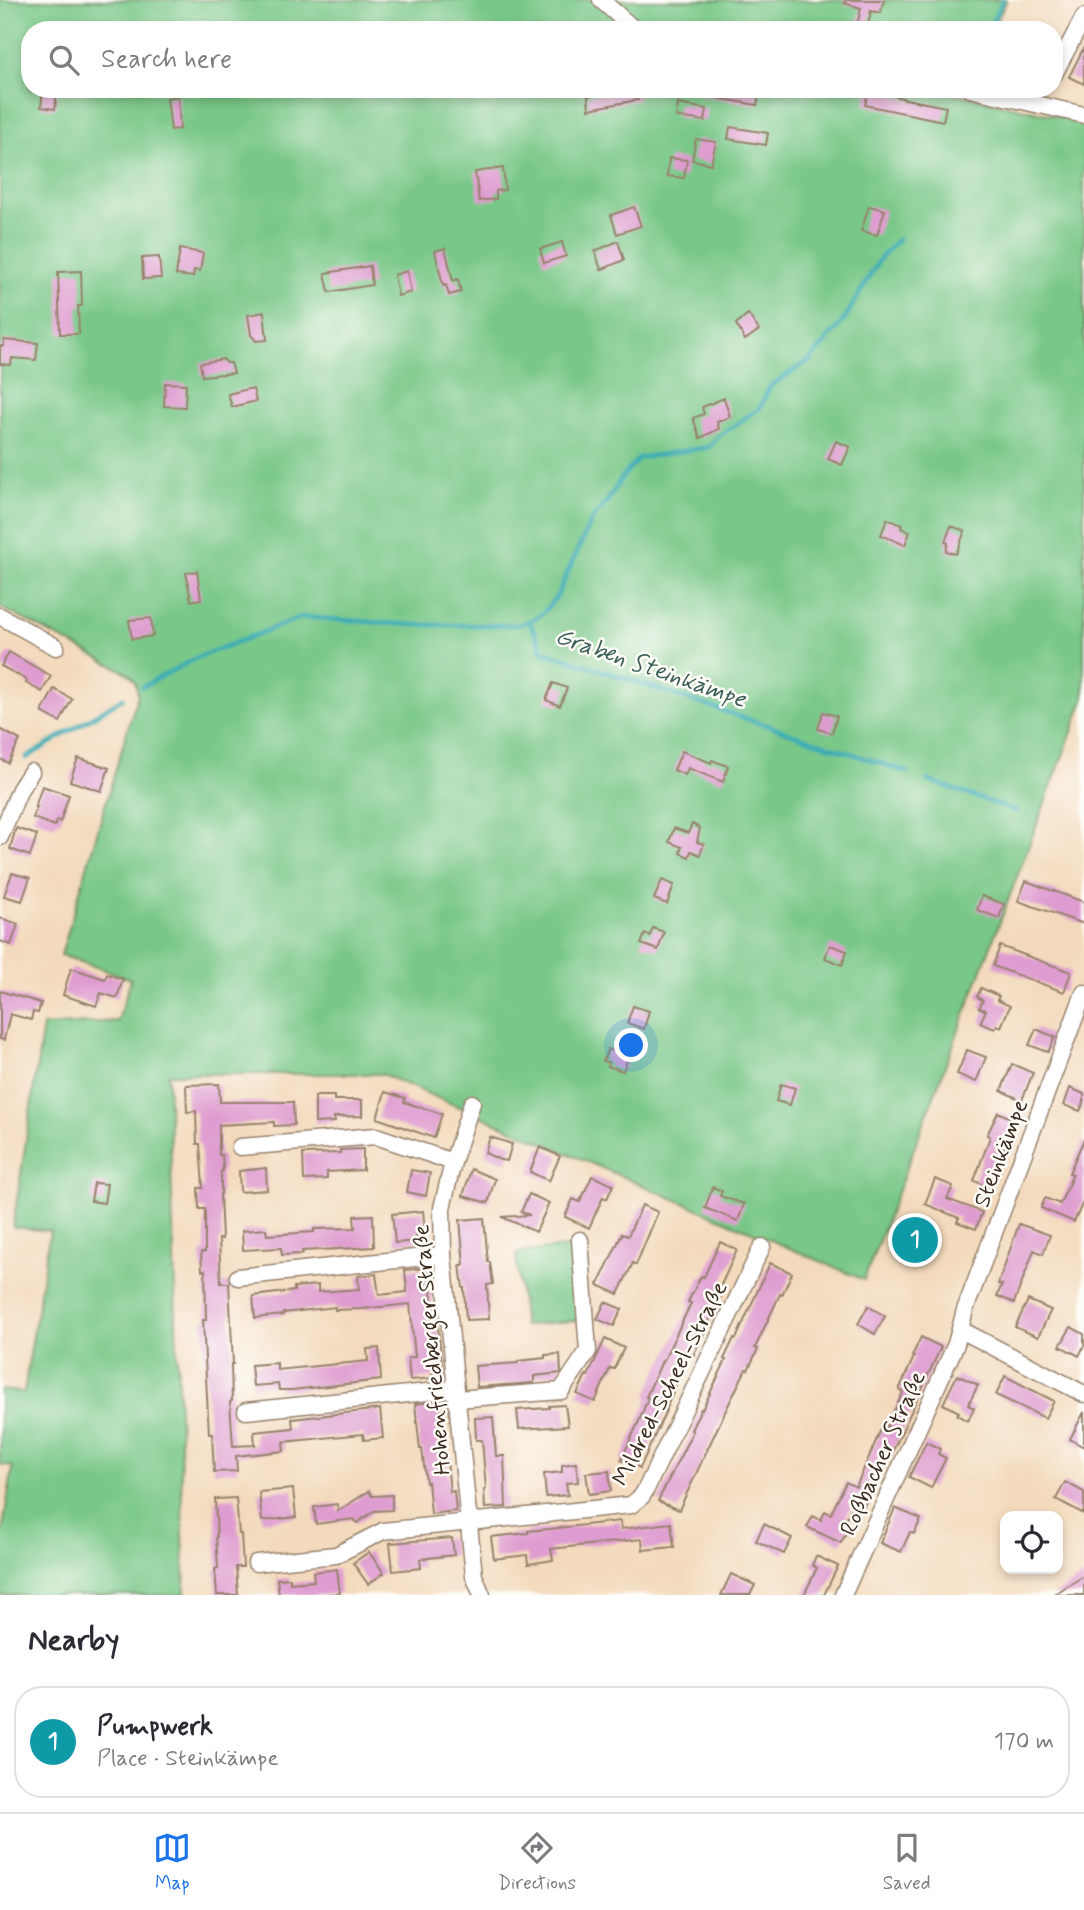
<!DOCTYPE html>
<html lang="en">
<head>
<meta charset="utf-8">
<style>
  :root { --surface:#fff; --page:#f7f7f7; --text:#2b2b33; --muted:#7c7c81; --line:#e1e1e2; --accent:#1a73e8 }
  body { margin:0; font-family:Mynerve,sans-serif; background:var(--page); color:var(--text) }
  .controls { position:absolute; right:21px; bottom:21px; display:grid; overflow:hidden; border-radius:14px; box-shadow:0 4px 10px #0003 }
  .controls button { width:63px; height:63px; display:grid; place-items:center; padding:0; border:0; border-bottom:2px solid var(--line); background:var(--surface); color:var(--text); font:35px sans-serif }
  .you { position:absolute; left:632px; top:1046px; width:24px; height:24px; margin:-18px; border:5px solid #fff; border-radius:50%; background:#1a73e8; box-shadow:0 0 0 10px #1a73e833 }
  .badge { display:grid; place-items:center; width:46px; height:46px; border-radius:50%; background:var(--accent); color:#fff; font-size:23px; font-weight:700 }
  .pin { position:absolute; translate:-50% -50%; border:4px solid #fff; box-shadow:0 2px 7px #0006 }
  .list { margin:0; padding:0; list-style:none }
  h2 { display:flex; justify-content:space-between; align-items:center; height:91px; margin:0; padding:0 28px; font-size:30px }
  h2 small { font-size:23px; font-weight:400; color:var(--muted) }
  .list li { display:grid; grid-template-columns:46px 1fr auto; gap:21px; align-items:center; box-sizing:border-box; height:112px; margin:0 14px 14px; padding:0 14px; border:2px solid var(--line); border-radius:28px }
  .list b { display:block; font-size:26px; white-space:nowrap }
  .list p { margin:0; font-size:23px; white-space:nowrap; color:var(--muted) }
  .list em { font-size:23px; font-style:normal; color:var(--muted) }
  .icon { flex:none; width:38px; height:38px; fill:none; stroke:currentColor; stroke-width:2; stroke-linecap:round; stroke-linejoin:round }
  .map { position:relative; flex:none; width:1084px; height:1595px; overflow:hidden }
  .search { position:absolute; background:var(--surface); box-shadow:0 4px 10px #0003; left:21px; right:21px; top:21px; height:77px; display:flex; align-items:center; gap:18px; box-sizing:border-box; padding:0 24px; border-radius:28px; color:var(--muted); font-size:26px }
  .sheet { height:217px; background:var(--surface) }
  nav { display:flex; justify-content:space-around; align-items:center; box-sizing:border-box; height:98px; border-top:2px solid var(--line); background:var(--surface); font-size:19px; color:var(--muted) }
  nav a { display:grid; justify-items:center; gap:4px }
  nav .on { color:var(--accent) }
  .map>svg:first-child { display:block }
</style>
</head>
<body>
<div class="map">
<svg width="1084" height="1595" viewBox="0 0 1084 1595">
  <rect width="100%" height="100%" fill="#fdfcf7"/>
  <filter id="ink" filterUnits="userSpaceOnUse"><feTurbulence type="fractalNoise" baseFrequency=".0143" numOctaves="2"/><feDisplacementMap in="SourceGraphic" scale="14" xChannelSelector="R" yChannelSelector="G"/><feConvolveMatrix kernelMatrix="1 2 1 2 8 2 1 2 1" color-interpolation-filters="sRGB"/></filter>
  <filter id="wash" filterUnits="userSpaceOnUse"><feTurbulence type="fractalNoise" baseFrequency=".00686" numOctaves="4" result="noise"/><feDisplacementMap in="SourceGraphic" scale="28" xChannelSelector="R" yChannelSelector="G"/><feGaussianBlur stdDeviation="1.57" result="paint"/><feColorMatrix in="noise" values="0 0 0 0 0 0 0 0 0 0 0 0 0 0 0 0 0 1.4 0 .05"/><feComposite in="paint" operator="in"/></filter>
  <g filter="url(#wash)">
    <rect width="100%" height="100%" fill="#f3dabc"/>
    <g fill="#79c888" stroke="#5a7953" stroke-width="2">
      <path d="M0,0H1007L992,30H30V89H934L1084,122V700L864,1280L382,1074H168L185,1595H0V1544L13,1467L0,1465V1390L24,1392L50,1231L13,1227L43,1026L118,1021L131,979L61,955L138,694L135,681L129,674L0,607Z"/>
      <path d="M573,1246L580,1320L524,1326L516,1253Z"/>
    </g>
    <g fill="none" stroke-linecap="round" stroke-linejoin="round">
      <g stroke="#3bacb5" stroke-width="4.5">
        <path d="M988,30L1003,0"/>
        <path d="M898,239L879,260L844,320L810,360L770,386L760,408L719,436L709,447L639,458L623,476L606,503L592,519L557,596L542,614L529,621L543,651L907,772"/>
        <path d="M142,687L196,658L302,617L413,625H518L529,621"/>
        <path d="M26,758L123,698"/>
        <path d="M927,780L1016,811"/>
      </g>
    </g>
    <g id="blocks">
      <g fill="#df9cd0">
        <path d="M845,0H884L880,13L871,11L867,30H856L861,8L844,3Z"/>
        <path d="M1084,47V84L1069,77Z"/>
        <path d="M619,89H637L638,100L589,109L588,96Z"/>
        <path d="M700,89H733L759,94L757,105L699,95Z"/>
        <path d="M869,89L886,91L885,93L905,99L946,107L943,121L865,105Z"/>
        <path d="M43,90L57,91L55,109L41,107Z"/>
        <path d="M178,96L180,129L171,130L167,98Z"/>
        <path d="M678,104L707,109L705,121L676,117Z"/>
        <path d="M730,127L768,133L766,145L728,139Z"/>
        <path d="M696,139L716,142L711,164L692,160Z"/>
        <path d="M669,158L687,160L684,178L667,176Z"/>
        <path d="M503,168L505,190L496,191V199L479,201L475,172Z"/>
        <path d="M869,206L885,210L877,235L861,231Z"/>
        <path d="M634,207L641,226L617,234L611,215Z"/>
        <path d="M618,241L624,260L601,270L595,251Z"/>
        <path d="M562,242L566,256L544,263L540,249Z"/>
        <path d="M445,248L453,281L458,279L461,292L449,295L446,285L443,286L435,251Z"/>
        <path d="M180,249L203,253L200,271L194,270L193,277L176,275Z"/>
        <path d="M159,257L161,278L143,279L142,258Z"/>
        <path d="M370,266L372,285L329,292L325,273Z"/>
        <path d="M81,271L82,306H78L79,334H60L58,272Z"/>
        <path d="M407,271L411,292L398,296L394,275Z"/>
        <path d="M264,312L267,340L256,341L251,335L248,315Z"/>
        <path d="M748,314L759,330L745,340L736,324Z"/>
        <path d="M4,340L38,343L36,360L12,358L11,365L0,364V346H4Z"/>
        <path d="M223,359L227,363H231L234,373L202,376L200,363Z"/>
        <path d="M165,383L186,384L185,407L164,406Z"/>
        <path d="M248,389H253L256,401L232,407L228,394Z"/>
        <path d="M724,398L730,417L717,422L719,429L700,438L693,418L704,414L702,407Z"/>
        <path d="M836,441L850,447L842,465L828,459Z"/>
        <path d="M887,519L902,525L901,528L910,532L905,545L881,535Z"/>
        <path d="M951,526L965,531L956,554L946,551L948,543L945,542Z"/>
        <path d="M197,571L201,599L191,601L186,573Z"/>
        <path d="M151,618L153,636L132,639L129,620Z"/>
        <path d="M9,652L51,676L42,692L26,683L27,680L1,666Z"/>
        <path d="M553,683L567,688L560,706L546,700Z"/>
        <path d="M54,689L72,699L60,722L42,712Z"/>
        <path d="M823,712L837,716L832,733L818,729Z"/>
        <path d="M0,729L20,740L8,763L0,759Z"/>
        <path d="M682,751L711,763L712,760L728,766L723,782L688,768L685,775L674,770Z"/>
        <path d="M78,758L109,768L101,791L70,781Z"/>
        <path d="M42,786L69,795L60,822L57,820L55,826L33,818L37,807H35Z"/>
        <path d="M692,824L700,828L697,842L704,844L700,855L691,851L689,857L680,853L682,847L669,842L674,828L688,833Z"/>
        <path d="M16,828L37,835L30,856L10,849Z"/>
        <path d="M12,873L30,878L22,901L4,896Z"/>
        <path d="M662,880L674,885L667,904L654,899Z"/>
        <path d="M1026,881L1084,902V924L1018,901Z"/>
        <path d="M982,896L1004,904L999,918L977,910Z"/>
        <path d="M0,918L18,924L11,945L0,941Z"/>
        <path d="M653,928L664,932L658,950L641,944L645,934L650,936Z"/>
        <path d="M830,945L847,951L842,965L825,958Z"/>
        <path d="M1000,946L1071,972L1064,992L993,966Z"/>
        <path d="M71,968L105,979L107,974L123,979L117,998L101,993L96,1006L63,995Z"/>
        <path d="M981,988L999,996L997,1000L1010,1006L1001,1027L997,1025L995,1029L980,1023L986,1010L979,1008L983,1000L977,997Z"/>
        <path d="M0,991L41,1003L38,1013L33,1012L31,1020L10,1014L4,1040L0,1039Z"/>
        <path d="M633,1006L649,1011L644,1029L627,1023Z"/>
        <path d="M1036,1029L1055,1037L1048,1052L1029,1045Z"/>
        <path d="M615,1048L630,1053L623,1071L608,1066L609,1063L603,1061L608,1049L614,1051Z"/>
        <path d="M967,1050L986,1057L976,1082L957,1074Z"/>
        <path d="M1012,1064L1033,1073L1022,1100L1001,1091Z"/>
        <path d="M219,1084L220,1102H293L294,1125L274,1126V1122L219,1125V1155H222L223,1171H221V1194H220L222,1239H219L221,1283H229L233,1364H231L232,1401L230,1402L233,1446L255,1445L254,1432L293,1428L292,1419L380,1409L383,1438L364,1440L363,1434L283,1442L284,1451L236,1456L237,1471L214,1472L212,1434H209L203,1320H206L205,1270L202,1271L201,1252H205V1209H199L198,1188H203L200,1144H197L196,1111L187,1112L186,1085Z"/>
        <path d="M781,1084L795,1088L790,1105L776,1101Z"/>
        <path d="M1070,1088L1084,1094V1102L1080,1111L1064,1105Z"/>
        <path d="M385,1092L405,1098L404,1102L442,1114L434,1138L377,1118Z"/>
        <path d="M315,1096H334V1100H362V1116L334,1117L335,1122L315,1123Z"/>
        <path d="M998,1112L1017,1121L1000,1157L996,1170H998L992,1185L991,1184L989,1187L974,1181L990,1137L987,1135Z"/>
        <path d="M490,1137L512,1144L507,1161L500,1160L485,1153Z"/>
        <path d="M1084,1139V1200L1074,1222L1041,1208L1045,1198L1060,1204L1073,1174L1069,1173Z"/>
        <path d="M540,1147L560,1156L549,1181L530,1172Z"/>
        <path d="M363,1149V1170L327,1172V1179L304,1180L303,1154L340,1153V1150Z"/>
        <path d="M266,1168L267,1190L240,1192L239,1171Z"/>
        <path d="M471,1169L495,1179L488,1203L463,1196Z"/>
        <path d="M411,1170L430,1173L426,1196L407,1192Z"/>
        <path d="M592,1176L613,1185L607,1199L603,1197L589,1228L565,1217L573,1199L580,1202Z"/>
        <path d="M935,1179L953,1186L947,1199L982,1212L976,1229L957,1222L959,1218L925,1204Z"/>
        <path d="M94,1183L107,1184L104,1203L91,1201Z"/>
        <path d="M713,1187L722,1191L720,1196L744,1204L738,1221L705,1208Z"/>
        <path d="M529,1194L549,1203L536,1232L502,1217L530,1215L521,1212Z"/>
        <path d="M642,1205L658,1212L636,1265L633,1263L618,1294L598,1285L622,1234L628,1236Z"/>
        <path d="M423,1211L425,1231L416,1232L417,1241L395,1243L392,1214Z"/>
        <path d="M373,1215L374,1247L302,1251L303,1254L282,1255L281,1248L243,1250L242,1231L266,1229L267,1235L314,1232V1229L355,1228L354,1216Z"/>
        <path d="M484,1218L488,1262H490L493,1284L487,1285L489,1319L466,1320L464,1288H463L460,1265H464L460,1220Z"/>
        <path d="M1019,1224L1050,1235L1043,1254L1034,1250L1014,1303L997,1296L1002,1285L998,1284Z"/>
        <path d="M720,1242L737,1250L721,1285L725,1288L693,1356L689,1354L667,1406H668L640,1468L621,1460L639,1421L648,1398L646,1397L662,1361L663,1362L691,1303L688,1302L701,1276L704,1277Z"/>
        <path d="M770,1263L792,1273L782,1295L780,1294L755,1348L758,1349L748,1370L746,1369L724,1414L679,1510L658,1501L693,1431L691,1430L701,1409L702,1410L726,1360L724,1359L734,1338L736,1339Z"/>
        <path d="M429,1268L433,1310L436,1309L443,1373L432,1374L433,1378L410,1380L408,1358L415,1357L410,1304L361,1309L335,1310V1307L283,1313V1315L255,1318L253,1296L294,1291V1287L318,1285V1292L359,1289L358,1276L376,1274L379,1295L407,1292L405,1270Z"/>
        <path d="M1028,1300L1051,1310L1038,1337L1015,1327Z"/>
        <path d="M605,1302L622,1309L614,1326L597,1319Z"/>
        <path d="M868,1306L885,1316L875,1334L858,1324Z"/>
        <path d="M1071,1327L1084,1334V1346L1079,1356L1060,1346Z"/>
        <path d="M921,1337L941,1347L904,1427L890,1457L888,1456L862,1510L852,1506L842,1526L848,1529L841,1543L807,1527L813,1516L821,1520L825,1511L831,1514L846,1482L856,1487L881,1429L885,1431L903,1392L899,1390L914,1357L912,1356Z"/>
        <path d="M605,1339L624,1348L614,1369L610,1368L595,1402L577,1394L586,1375L588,1376Z"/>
        <path d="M379,1348L381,1380L292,1390H279L278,1384L253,1386L251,1365L277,1363V1370L368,1361L367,1349Z"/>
        <path d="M560,1354L561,1373L534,1376V1383L477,1387L475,1366L518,1363V1361L545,1358V1355Z"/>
        <path d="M957,1375L978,1385L968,1405L974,1408L968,1421L957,1415L959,1412L943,1404Z"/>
        <path d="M1005,1376L1054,1401L1045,1418L996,1395Z"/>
        <path d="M440,1401L445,1461H447L450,1492L454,1491L456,1511L431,1514L428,1482L426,1483L422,1449H420L415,1404Z"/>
        <path d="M565,1405L568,1426L519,1429L517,1410L549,1408V1406Z"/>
        <path d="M1084,1412V1447L1070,1439Z"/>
        <path d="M493,1417L496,1456H504L506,1507L485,1508L484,1489H486L482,1440H476L475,1418Z"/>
        <path d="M926,1442L940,1449L938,1454L946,1458L931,1488L909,1477Z"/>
        <path d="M576,1463L578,1482L566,1483L568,1495L546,1497L544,1474L562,1472V1465Z"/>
        <path d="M609,1471L611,1491L589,1494L586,1473Z"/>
        <path d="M1065,1482L1084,1492V1514L1056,1499Z"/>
        <path d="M293,1489L296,1517L262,1521L259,1492Z"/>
        <path d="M369,1491L372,1496L392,1495V1510L374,1511L357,1523L354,1519L316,1524L314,1507L337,1504L338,1511Z"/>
        <path d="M236,1498L239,1534H241L243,1567H236L238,1595H217L215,1569L218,1568L216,1536H217L215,1499Z"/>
        <path d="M895,1508L921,1519L914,1534L910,1532L901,1552L880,1543Z"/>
        <path d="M620,1521L621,1529L671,1523L674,1547L643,1550L642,1539L551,1549L553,1560L528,1564L527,1555L494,1559L491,1537L528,1533V1531L549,1529Z"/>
        <path d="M764,1524L792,1538L784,1554L756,1541Z"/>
        <path d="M452,1538L454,1555L420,1559L421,1568L393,1571L390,1543Z"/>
        <path d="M369,1552L384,1573L368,1584L353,1563Z"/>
        <path d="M816,1556L838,1566L824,1595H804L817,1568L812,1565Z"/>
        <path d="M337,1569L340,1593L321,1595H279L277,1579L290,1578V1583L314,1581L313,1572Z"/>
        <path d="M731,1574L755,1585L750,1595H721Z"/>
        <path d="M1084,1576V1595H1053Z"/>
      </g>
    </g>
  </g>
  <g filter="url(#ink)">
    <use href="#blocks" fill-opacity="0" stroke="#97826d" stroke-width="2"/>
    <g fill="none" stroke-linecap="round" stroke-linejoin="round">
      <defs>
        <g id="street">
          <path d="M601,0L635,30"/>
          <path d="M1054,74L1084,17"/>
          <path d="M970,89L1084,115"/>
          <path d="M0,616L56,647"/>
          <path d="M0,837L20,789L31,772"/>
          <path d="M472,1103L453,1162L442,1208L443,1255L474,1576L482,1595"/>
          <path d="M240,1147L376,1136L453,1162"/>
          <path d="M238,1277L443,1255"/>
          <path d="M961,1330L1084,1394"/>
          <path d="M457,1399L561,1391L588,1351L580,1240"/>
          <path d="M246,1411L456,1389"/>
          <path d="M256,1563L336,1555L383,1531L631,1505L642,1496L646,1489L762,1247"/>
          <path d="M843,1595L956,1344L965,1310L1084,993"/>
        </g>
      </defs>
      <use href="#street" stroke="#97826d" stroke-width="19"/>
      <use href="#street" stroke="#fff" stroke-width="16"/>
    </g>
  </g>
  <g text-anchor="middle" stroke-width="5" stroke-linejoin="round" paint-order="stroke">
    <g font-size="23" fill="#3b2a1e" stroke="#fdfcf7">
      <text transform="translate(1000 1153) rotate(-69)" y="8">Steinkämpe</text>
      <text transform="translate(431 1350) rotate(-95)" y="8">Hohenfriedberger Straße</text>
      <text transform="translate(669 1383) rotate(-63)" y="8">Mildred-Scheel-Straße</text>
      <text transform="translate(882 1453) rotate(-66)" y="8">Roßbacher Straße</text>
    </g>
    <g font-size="24" font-style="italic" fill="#3b5e5a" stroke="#fdfcf7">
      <text transform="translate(651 667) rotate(19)" y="8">Graben Steinkämpe</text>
    </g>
  </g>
</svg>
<div class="controls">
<button><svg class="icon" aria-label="locate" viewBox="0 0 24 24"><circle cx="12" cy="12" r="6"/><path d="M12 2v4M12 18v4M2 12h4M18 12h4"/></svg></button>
</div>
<div class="you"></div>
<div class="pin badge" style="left:915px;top:1240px;background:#0f9aa8">1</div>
<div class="search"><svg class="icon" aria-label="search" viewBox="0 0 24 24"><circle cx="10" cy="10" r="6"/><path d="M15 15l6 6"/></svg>Search here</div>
</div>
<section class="sheet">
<h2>Nearby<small></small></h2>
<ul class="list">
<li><span class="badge" style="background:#0f9aa8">1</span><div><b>Pumpwerk</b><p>Place · Steinkämpe</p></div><em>170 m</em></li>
</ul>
</section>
<nav>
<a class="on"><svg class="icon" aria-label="map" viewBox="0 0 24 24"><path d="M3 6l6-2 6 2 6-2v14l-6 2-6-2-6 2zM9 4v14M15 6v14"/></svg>Map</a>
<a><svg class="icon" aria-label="directions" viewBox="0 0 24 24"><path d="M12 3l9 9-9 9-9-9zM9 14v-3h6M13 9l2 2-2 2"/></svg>Directions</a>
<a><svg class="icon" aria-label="saved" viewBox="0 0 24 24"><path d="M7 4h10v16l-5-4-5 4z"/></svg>Saved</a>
</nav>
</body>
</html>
